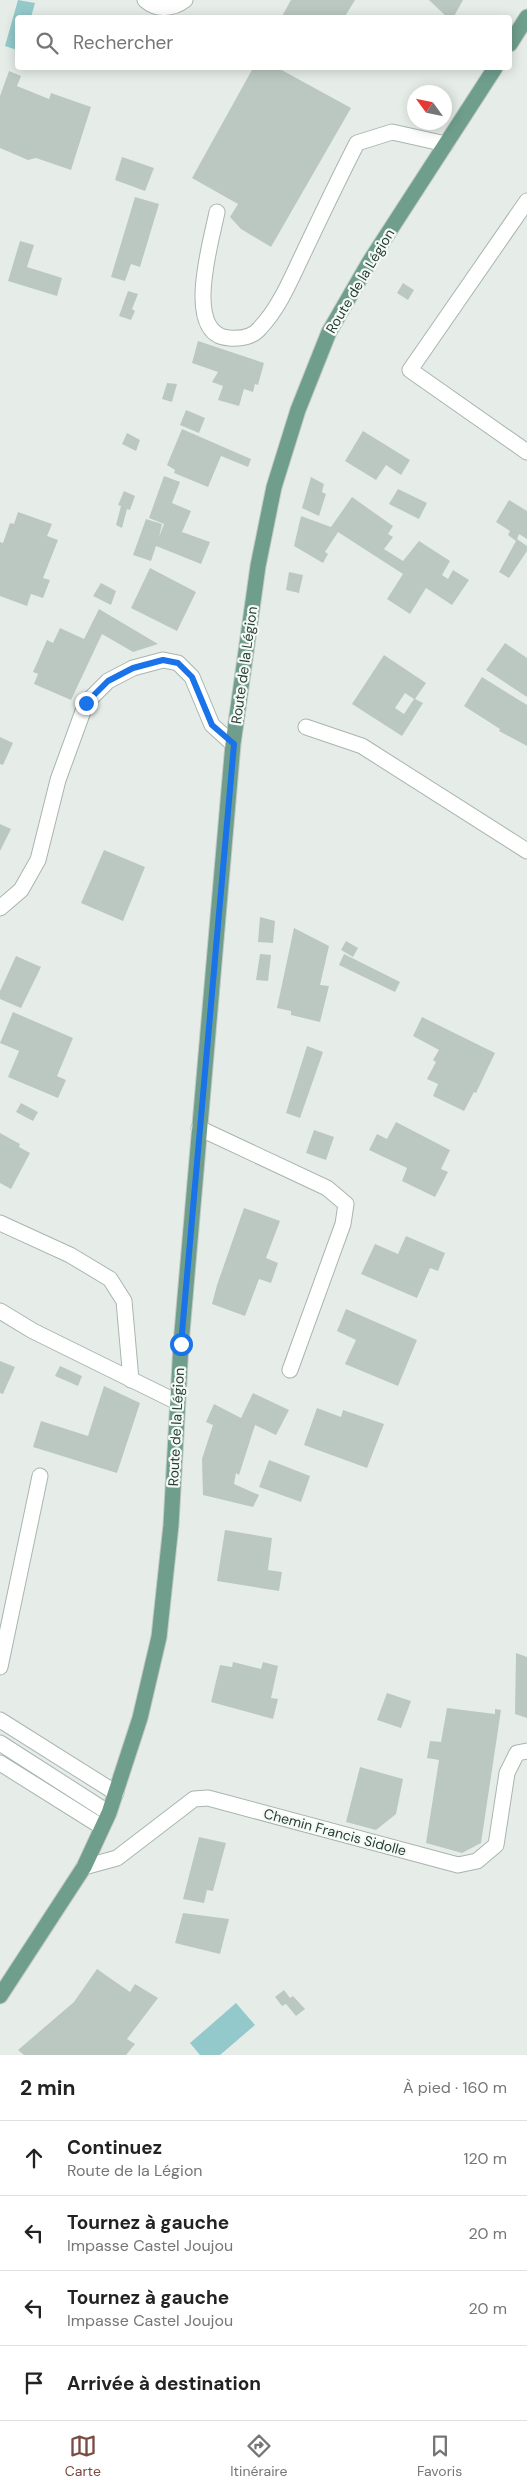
<!DOCTYPE html>
<html lang="fr">
<head>
<meta charset="utf-8">
<style>
  :root { --surface:#fff; --page:#f6f6f6; --text:#222; --muted:#767676; --line:#e0e0e0; --accent:#794b43 }
  body { margin:0; font-family:"DM Sans",sans-serif; background:var(--page); color:var(--text) }
  .compass { position:absolute; left:407px; top:85px; width:45px; height:45px; border-radius:50%; background:var(--surface); box-shadow:0 2px 12px #0003; rotate:303deg }
  .stop { position:absolute; width:15px; height:15px; margin:-11px; border:4px solid #1a73e8; border-radius:50%; background:#fff }
  .stop.end { background:#1a73e8; border-color:#fff; box-shadow:0 1px 5px #0008 }
  .list { margin:0; padding:0; list-style:none }
  h2 { display:flex; justify-content:space-between; align-items:center; height:65px; margin:0; padding:0 20px; font-size:21px }
  h2 small { font-size:16px; font-weight:400; color:var(--muted) }
  .list li { display:grid; grid-template-columns:32px 1fr auto; gap:15px; align-items:center; box-sizing:border-box; height:75px; padding:0 20px; border-top:1px solid var(--line) }
  .list b { display:block; font-size:19px; white-space:nowrap }
  .list p { margin:0; font-size:16px; white-space:nowrap; color:var(--muted) }
  .list em { font-size:16px; font-style:normal; color:var(--muted) }
  .icon { flex:none; width:28px; height:28px; fill:none; stroke:currentColor; stroke-width:2; stroke-linecap:round; stroke-linejoin:round }
  .map { position:relative; flex:none; width:527px; height:2055px; overflow:hidden }
  .search { position:absolute; background:var(--surface); box-shadow:0 2px 12px #0003; left:15px; right:15px; top:15px; height:55px; display:flex; align-items:center; gap:12px; box-sizing:border-box; padding:0 18px; border-radius:5px; color:var(--muted); font-size:19px }
  .sheet { height:365px; background:var(--surface) }
  nav { display:flex; justify-content:space-around; align-items:center; box-sizing:border-box; height:70px; border-top:1px solid var(--line); background:var(--surface); font-size:14px; color:var(--muted) }
  nav a { display:grid; justify-items:center; gap:2px }
  nav .on { color:var(--accent) }
  .map>svg:first-child { display:block }
</style>
</head>
<body>
<div class="map">
<svg width="527" height="2055" viewBox="0 0 527 2055">
  <rect width="100%" height="100%" fill="#e6ede9"/>
  <g fill="#94c9cc">
    <path d="M18,0L35,3L31,17L18,18L17,50L5,46Z"/>
    <path d="M236,2003L255,2025L220,2055H200L190,2043Z"/>
  </g>
  <g fill="#bbc8c2" fill-rule="evenodd">
    <path d="M291,0H355L344,18H281Z"/>
    <path d="M429,0H463L453,18H448Z"/>
    <path d="M253,68H278L351,108L271,247L241,229L230,217L238,204L192,178Z"/>
    <path d="M9,71L21,76L17,86L49,99L51,93L91,107L71,170L36,158L28,160L0,148V96Z"/>
    <path d="M122,157L154,168L145,191L115,180Z"/>
    <path d="M135,197L159,204L140,267L131,264L125,281L111,277Z"/>
    <path d="M20,241L34,245L27,267L62,278L57,296L8,281Z"/>
    <path d="M403,283L414,290L408,300L397,293Z"/>
    <path d="M128,291L138,294L132,309L135,311L131,320L119,316Z"/>
    <path d="M198,341L264,363L258,385L255,384L253,392L244,389L239,406L218,400L223,386L212,382L218,372L192,363Z"/>
    <path d="M167,383L177,384L172,402L162,399Z"/>
    <path d="M186,410L205,418L199,433L180,425Z"/>
    <path d="M182,429L251,459L248,467L221,456L208,487L174,473L175,470L167,465Z"/>
    <path d="M363,431L410,460L401,475L386,465L376,480L345,461Z"/>
    <path d="M127,433L140,440L136,451L122,444Z"/>
    <path d="M164,476L180,482L172,503L191,511L182,532L210,542L201,564L156,546L151,561L133,555L146,519L162,524L159,537L164,524L149,518Z"/>
    <path d="M311,477L324,484L322,492L326,494L319,516L302,508Z"/>
    <path d="M398,489L427,503L419,519L389,504Z"/>
    <path d="M124,491L135,496L130,510L127,509L122,528L116,525L121,506L118,505Z"/>
    <path d="M352,497L393,526L388,534L393,537L384,549L403,561L419,541L450,561L442,575L448,579L453,570L469,580L452,605L426,588L410,614L387,599L403,574L338,532L325,552L328,554L323,563L294,546L301,516L331,527Z"/>
    <path d="M509,500L527,511V539L519,534L517,539L527,546V551L509,578L499,572L516,541L508,535L510,531L496,522Z"/>
    <path d="M18,512L52,524L47,536L58,540L43,578L50,580L43,598L31,594L27,606L0,596V542L3,543L10,523L14,524Z"/>
    <path d="M150,568L196,592L177,631L131,608Z"/>
    <path d="M289,572L303,575L299,593L286,590Z"/>
    <path d="M101,583L116,591L111,605L93,596Z"/>
    <path d="M99,609L158,644L133,652L102,634L71,700L34,684L38,674L33,672L47,640L53,643L60,628L84,639Z"/>
    <path d="M505,643L527,658V697L486,670Z"/>
    <path d="M384,655L426,683L415,699L423,703L402,736L352,704ZM405,693L414,699L404,714L395,708Z"/>
    <path d="M482,677L527,705V746L499,731L500,729L464,706Z"/>
    <path d="M0,737L13,743L3,765L0,764Z"/>
    <path d="M0,824L11,829L0,851Z"/>
    <path d="M104,850L145,867L123,921L81,903Z"/>
    <path d="M260,917L275,921L273,943L258,942Z"/>
    <path d="M294,928L329,946L320,985L329,986L320,1022L291,1015V1011L277,1008Z"/>
    <path d="M346,941L358,948L353,957L341,950Z"/>
    <path d="M260,954L271,955L268,981L256,980Z"/>
    <path d="M344,954L400,982L395,992L339,965Z"/>
    <path d="M16,956L41,967L21,1008L0,999V991Z"/>
    <path d="M13,1012L73,1038L57,1076L66,1080L58,1098L8,1077L19,1051L0,1043Z"/>
    <path d="M422,1017L495,1053L476,1093L474,1092L464,1111L433,1096L438,1084L427,1079L436,1062L433,1060L439,1050L413,1036Z"/>
    <path d="M307,1046L323,1052L300,1118L286,1113Z"/>
    <path d="M21,1103L38,1112L33,1121L16,1112Z"/>
    <path d="M396,1122L450,1150L441,1169L448,1172L435,1197L402,1181L407,1168L369,1150L377,1134L387,1139Z"/>
    <path d="M314,1130L334,1137L326,1160L306,1153Z"/>
    <path d="M0,1133L20,1144L19,1147L30,1153L11,1189L0,1183Z"/>
    <path d="M244,1208L280,1221L266,1258L278,1263L271,1283L259,1279L245,1316L212,1304L217,1285Z"/>
    <path d="M406,1236L445,1253L438,1271L430,1268L417,1298L361,1274L375,1244L398,1254Z"/>
    <path d="M346,1309L417,1340L398,1386L345,1364L356,1340L337,1331Z"/>
    <path d="M0,1361L15,1367L3,1394L0,1393Z"/>
    <path d="M60,1366L82,1376L78,1386L55,1376Z"/>
    <path d="M104,1386L140,1403L117,1473L33,1447L41,1421L88,1436Z"/>
    <path d="M253,1393L289,1410L276,1435L255,1425L239,1475L236,1473L234,1484L259,1495L253,1507L203,1495L202,1459L213,1425L206,1422L214,1404L241,1418Z"/>
    <path d="M317,1408L341,1417L343,1410L384,1424L367,1468L304,1445Z"/>
    <path d="M269,1460L310,1476L301,1502L259,1487Z"/>
    <path d="M225,1530L272,1538L268,1570L282,1572L279,1591L217,1581Z"/>
    <path d="M516,1653L527,1657V1718L515,1714Z"/>
    <path d="M233,1662L261,1669L263,1662L278,1666L271,1698L278,1699L273,1719L211,1702L220,1665L232,1667Z"/>
    <path d="M387,1693L411,1701L401,1728L377,1720Z"/>
    <path d="M447,1708L495,1714V1709L501,1710L481,1843L462,1853L426,1843L439,1760L427,1758L430,1741L441,1742Z"/>
    <path d="M360,1767L403,1779L396,1814L376,1830L346,1822Z"/>
    <path d="M199,1837L226,1843L213,1891L207,1890L204,1903L183,1899Z"/>
    <path d="M183,1913L229,1919L220,1954L175,1943Z"/>
    <path d="M97,1969L130,1992L135,1984L158,1998L127,2039L135,2044L126,2055H24L18,2050L74,2002Z"/>
    <path d="M284,1990L290,1998L293,1996L305,2009L296,2016L286,2004L282,2006L275,1997Z"/>
  </g>
  <g fill="none" stroke-linecap="round" stroke-linejoin="round">
    <defs>
      <g id="minor">
        <path d="M145,0C157,11 173,9 185,0"/>
        <path d="M527,201L410,370L527,452"/>
        <path d="M217,212C212,239 182,335 229,338C240,339 253,337 260,328C279,308 290,281 302,256C320,218 338,180 357,143L392,132L446,144"/>
        <path d="M306,727L362,746L527,851"/>
        <path d="M0,908L21,890L38,860L58,780L86,703L108,681L133,668L163,660L178,663L192,677L212,725L233,744"/>
        <path d="M199,1128L327,1188L346,1204L343,1224L290,1370"/>
        <path d="M0,1223L70,1255L110,1279L124,1301L131,1380"/>
        <path d="M0,1311L33,1331L177,1402"/>
        <path d="M0,1667L40,1476"/>
        <path d="M0,1720L116,1793"/>
        <path d="M0,1743L109,1813"/>
        <path d="M0,1763L102,1827"/>
        <path d="M84,1867L117,1858L194,1799L208,1798L458,1865L477,1861L496,1845L507,1773L517,1753L527,1751"/>
      </g>
      <g id="major">
        <path d="M510,44L527,17"/>
        <path d="M0,1996L84,1867L109,1813L140,1718L159,1637L171,1525L181,1344L233,744L258,566L274,487L298,410L329,332L370,261L495,68"/>
      </g>
    </defs>
    <use href="#minor" stroke="#a9b5af" stroke-width="17"/>
    <use href="#major" stroke="#c2c9c6" stroke-width="17"/>
    <use href="#minor" stroke="#fff" stroke-width="15"/>
    <use href="#major" stroke="#6f9e8d" stroke-width="15"/>
  </g>
  <g fill="none" stroke-linecap="round" stroke-linejoin="round">
    <path stroke="#1a73e8" stroke-width="6" d="M86,703L108,681L133,668L163,660L178,663L192,677L212,725L234,744L181,1344"/>
  </g>
  <g text-anchor="middle" stroke-width="4.5" stroke-linejoin="round" paint-order="stroke">
    <g font-size="14" fill="#263e35" stroke="#f6faf7">
      <text transform="translate(360 281) rotate(-59)" y="5">Route de la Légion</text>
      <text transform="translate(244 665) rotate(-82)" y="5">Route de la Légion</text>
      <text transform="translate(176 1427) rotate(-87)" y="5">Route de la Légion</text>
      <text transform="translate(335 1832) rotate(15)" y="5">Chemin Francis Sidolle</text>
    </g>
  </g>
</svg>
<svg class="compass" viewBox="-18 -18 36 36"><path d="M0-13l5 13h-10z" fill="#e53935"/><path d="M0 13l5-13h-10z" fill="#767676"/></svg>
<div class="stop" style="left:181px;top:1344px"></div>
<div class="stop end" style="left:86px;top:703px"></div>
<div class="search"><svg class="icon" aria-label="search" viewBox="0 0 24 24"><circle cx="10" cy="10" r="6"/><path d="M15 15l6 6"/></svg>Rechercher</div>
</div>
<section class="sheet">
<h2>2 min<small>À pied · 160 m</small></h2>
<ul class="list">
<li><svg class="icon" aria-label="ahead" viewBox="0 0 24 24"><path d="M12 20V5M6 11l6-6 6 6"/></svg><div><b>Continuez</b><p>Route de la Légion</p></div><em>120 m</em></li>
<li><svg class="icon" aria-label="left" viewBox="0 0 24 24"><path d="M17 20v-9H6M10 6l-5 5 5 5"/></svg><div><b>Tournez à gauche</b><p>Impasse Castel Joujou</p></div><em>20 m</em></li>
<li><svg class="icon" aria-label="left" viewBox="0 0 24 24"><path d="M17 20v-9H6M10 6l-5 5 5 5"/></svg><div><b>Tournez à gauche</b><p>Impasse Castel Joujou</p></div><em>20 m</em></li>
<li><svg class="icon" aria-label="arrive" viewBox="0 0 24 24"><path d="M6 21V4h12l-3 4 3 4H6"/></svg><div><b>Arrivée à destination</b></div></li>
</ul>
</section>
<nav>
<a class="on"><svg class="icon" aria-label="map" viewBox="0 0 24 24"><path d="M3 6l6-2 6 2 6-2v14l-6 2-6-2-6 2zM9 4v14M15 6v14"/></svg>Carte</a>
<a><svg class="icon" aria-label="directions" viewBox="0 0 24 24"><path d="M12 3l9 9-9 9-9-9zM9 14v-3h6M13 9l2 2-2 2"/></svg>Itinéraire</a>
<a><svg class="icon" aria-label="saved" viewBox="0 0 24 24"><path d="M7 4h10v16l-5-4-5 4z"/></svg>Favoris</a>
</nav>
</body>
</html>
